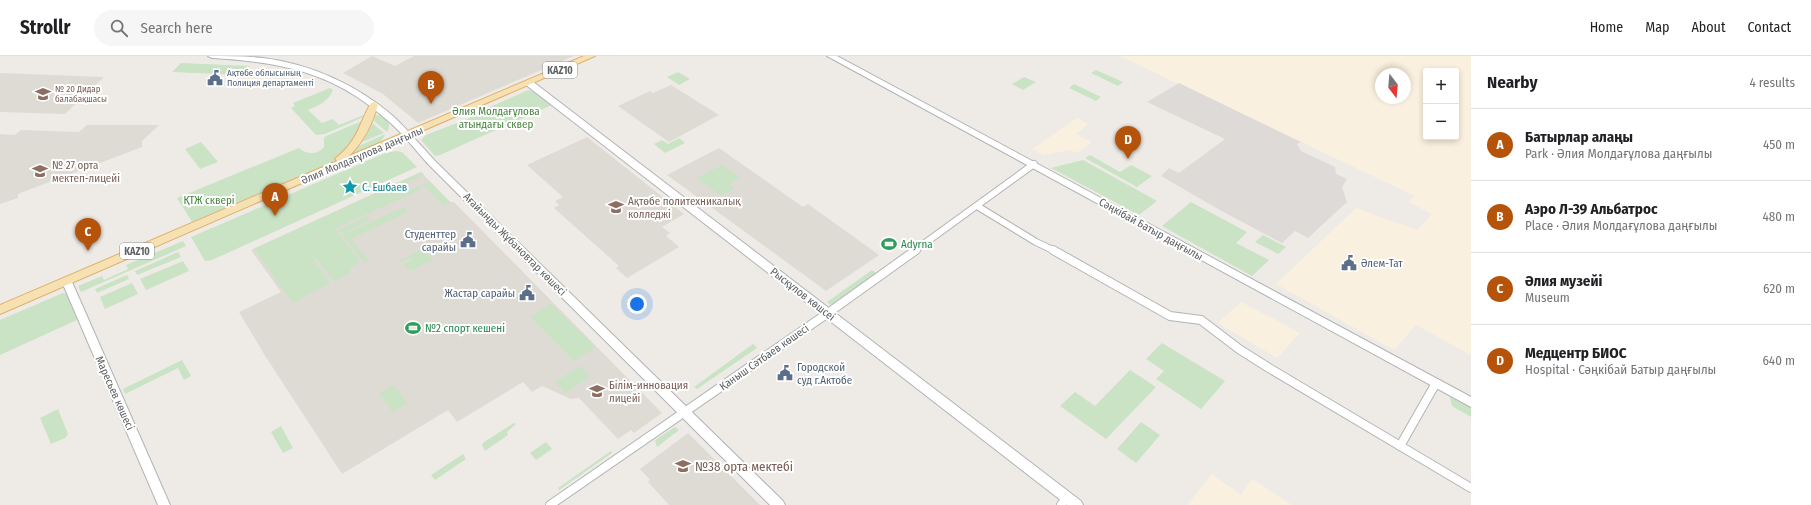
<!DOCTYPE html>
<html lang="en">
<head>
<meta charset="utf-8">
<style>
  :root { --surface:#fff; --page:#f6f6f6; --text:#202124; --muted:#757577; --line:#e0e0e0; --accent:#b45309 }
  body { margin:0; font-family:"Fira Sans Condensed",sans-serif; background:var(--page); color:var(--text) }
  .controls { position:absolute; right:12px; top:12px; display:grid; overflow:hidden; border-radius:4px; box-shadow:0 2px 6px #0003 }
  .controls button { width:36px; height:36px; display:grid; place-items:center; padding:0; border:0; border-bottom:1px solid var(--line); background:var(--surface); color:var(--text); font:20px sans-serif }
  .compass { position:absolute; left:1375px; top:12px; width:36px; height:36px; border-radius:50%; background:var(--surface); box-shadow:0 2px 6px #0003; rotate:164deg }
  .you { position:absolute; left:637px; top:248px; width:14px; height:14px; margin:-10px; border:3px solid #fff; border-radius:50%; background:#1a73e8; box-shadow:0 0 0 6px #1a73e833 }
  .badge { display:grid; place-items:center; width:26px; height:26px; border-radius:50%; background:var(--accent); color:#fff; font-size:13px; font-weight:700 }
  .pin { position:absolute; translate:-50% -33px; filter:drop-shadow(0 1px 2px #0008) }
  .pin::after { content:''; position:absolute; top:21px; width:14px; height:12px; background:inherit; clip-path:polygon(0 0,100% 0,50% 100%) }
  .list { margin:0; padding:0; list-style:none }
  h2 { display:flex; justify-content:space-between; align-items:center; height:52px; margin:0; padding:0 16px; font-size:17px }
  h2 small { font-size:13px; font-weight:400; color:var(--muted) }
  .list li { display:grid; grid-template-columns:26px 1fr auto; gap:12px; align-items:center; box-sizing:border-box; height:72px; padding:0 16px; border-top:1px solid var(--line) }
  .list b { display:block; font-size:15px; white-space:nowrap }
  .list p { margin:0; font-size:13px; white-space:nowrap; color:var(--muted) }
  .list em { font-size:13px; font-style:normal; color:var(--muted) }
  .icon { flex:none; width:22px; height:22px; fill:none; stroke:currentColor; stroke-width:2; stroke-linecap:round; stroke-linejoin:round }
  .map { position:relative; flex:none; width:1471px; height:449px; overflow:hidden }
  header { display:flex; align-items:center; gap:24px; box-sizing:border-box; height:56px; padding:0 20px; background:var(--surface); border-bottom:1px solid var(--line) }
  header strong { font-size:19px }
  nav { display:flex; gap:22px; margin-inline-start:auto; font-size:14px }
  .search { width:280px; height:36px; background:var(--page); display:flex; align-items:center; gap:10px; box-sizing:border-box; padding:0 14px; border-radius:22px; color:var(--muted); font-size:15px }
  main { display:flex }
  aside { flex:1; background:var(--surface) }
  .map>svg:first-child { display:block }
</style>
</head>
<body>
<header>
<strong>Strollr</strong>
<div class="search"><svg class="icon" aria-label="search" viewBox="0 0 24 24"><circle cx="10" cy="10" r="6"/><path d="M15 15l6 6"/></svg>Search here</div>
<nav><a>Home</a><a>Map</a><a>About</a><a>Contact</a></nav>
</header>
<main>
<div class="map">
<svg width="1471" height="449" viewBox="0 0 1471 449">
  <rect width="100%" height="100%" fill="#eeebe6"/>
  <g fill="#faf0df" fill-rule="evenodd">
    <path d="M1120,0H1471V299L1416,269L1394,294L1276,228L1356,152L1417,174L1432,158L1408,146L1415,140ZM1426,15H1456V81H1426ZM1381,18H1405V42H1381Z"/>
    <path d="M1077,62L1088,68L1076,78L1092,86L1077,97L1070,94L1044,99L1032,93Z"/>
    <path d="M1241,246L1270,261L1300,277L1277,302L1218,267Z"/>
    <path d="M1212,418L1241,439L1252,423L1292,449H1187Z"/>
  </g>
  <path fill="#dddad8" d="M1179,27L1301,86L1297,88L1301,95L1335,111L1336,118L1347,123L1342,131L1347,146L1308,182L1295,175L1282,187L1218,153L1161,120L1169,112L1179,117L1225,83L1147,46Z"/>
  <g fill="#dedbd4">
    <path d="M372,0L395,10L414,0H574L418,67L383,38L343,17Z"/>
    <path d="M1,17L104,21L65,58L0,56V18Z"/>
    <path d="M671,29L719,59L669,86L618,50L650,35L653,37Z"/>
    <path d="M87,69H159L142,85V91L18,138V142L0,148V78L15,79L21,74L79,76Z"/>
    <path d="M587,81L684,158L662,171L670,177L666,180L679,191L627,222L616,212L619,210L554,152L559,149L555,145L563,141L527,109Z"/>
    <path d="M719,92L803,151L808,148L879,199L826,235L667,119Z"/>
    <path d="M421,116L450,146H454L662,357L634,377L631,374L618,383L579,342L571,343L542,330L532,336L523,326L457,366L448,354L342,418L264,298L239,256L281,236L251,194Z"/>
    <path d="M688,377L760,449H669L648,426L650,424L640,413Z"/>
  </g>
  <g fill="#cae3c5">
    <path d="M181,7L250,10L242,19L172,16Z"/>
    <path d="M1096,14L1123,26L1118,30L1091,17Z"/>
    <path d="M678,16L690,23L679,29L667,21Z"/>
    <path d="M1024,21L1036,26L1023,34L1012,28Z"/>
    <path d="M1074,28L1101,41L1096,45L1069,32Z"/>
    <path d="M330,32L333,34C329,45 318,50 308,54L322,67L333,63L339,69L366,58L368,59L325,78L316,79L291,52L295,50L293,47Z"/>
    <path d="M528,34L537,37L552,49L440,99L435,100L421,84L426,79L470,62V60Z"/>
    <path d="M378,59C387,60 392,68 387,76L374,65L375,60Z"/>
    <path d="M362,65C357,83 345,96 330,108L192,166L177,142L299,92C307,99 317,99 324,91V82L326,80Z"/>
    <path d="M370,65L384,77L362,86Z"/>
    <path d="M385,78C382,90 362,94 351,98L361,89Z"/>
    <path d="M679,82L685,87L665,97L654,88L662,84L668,88Z"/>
    <path d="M201,86L218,106L200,113L185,93Z"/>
    <path d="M395,95L402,96L417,111L212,204L205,205L191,181L383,98Z"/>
    <path d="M1090,99L1120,116L1131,109L1152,120L1137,131L1085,102Z"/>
    <path d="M1083,104L1157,145L1139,159L1051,112Z"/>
    <path d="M722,109L740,121L729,128L735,132L721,140L697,122Z"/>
    <path d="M421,116L424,119L399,130L405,136L419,130L422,133L336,172V174L360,206L349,212L351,216L334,225L315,201L313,202L330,227L293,247L254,193Z"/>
    <path d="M430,126L450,146L443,149L423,129Z"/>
    <path d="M1191,146L1247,176L1236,187L1269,204L1252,220L1162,170Z"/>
    <path d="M404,151L408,156L351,183L368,204L364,206L342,179Z"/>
    <path d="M367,160L370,164L342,178L338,174Z"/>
    <path d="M1263,179L1286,191L1278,198L1255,186Z"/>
    <path d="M183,185L186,190L81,236L78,230L102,220L104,224L128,213L126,209Z"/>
    <path d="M431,189L432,191L424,195L433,204L410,215L404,208L413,203L411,201L401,206L400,204Z"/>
    <path d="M178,196L181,201L137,219L135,215Z"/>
    <path d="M183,205L189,215L146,234L140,223Z"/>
    <path d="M872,214L876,217L831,249L827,246Z"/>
    <path d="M127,219L129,223L97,237L95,233Z"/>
    <path d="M132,227L138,238L105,253L100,241Z"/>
    <path d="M63,237L67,238L77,264L0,299V264Z"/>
    <path d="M551,248L596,291L574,305L530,261Z"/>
    <path d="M1162,287L1225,325L1201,353L1156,323L1164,315L1146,303Z"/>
    <path d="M753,288L757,292L697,333L694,331Z"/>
    <path d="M182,304L191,320L184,324L178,312L125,338L123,333Z"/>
    <path d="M580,310L590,321L565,337L555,326Z"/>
    <path d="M1130,314L1156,331L1106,383L1060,350L1075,336L1095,350Z"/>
    <path d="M394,329L407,347L392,356L379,337Z"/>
    <path d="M1450,341L1471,352V361L1452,350Z"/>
    <path d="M58,353L68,378L65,382L51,388L40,362Z"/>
    <path d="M1141,366L1160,379L1136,407L1117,393Z"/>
    <path d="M514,367L516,368L507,376L508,379L485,395L482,389L484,386Z"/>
    <path d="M281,370L293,392L283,397L271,376Z"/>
    <path d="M675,371L679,374L657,391L655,384Z"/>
    <path d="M546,386L552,393L536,404L530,397Z"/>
    <path d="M611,395L612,397L559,434L558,432Z"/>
    <path d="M463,398L466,403L435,424L431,419Z"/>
  </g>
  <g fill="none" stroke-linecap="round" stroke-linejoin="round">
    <defs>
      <g id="street-far1">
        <path d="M977,150L1036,186L1055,195"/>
        <path d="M914,195L1034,108"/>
      </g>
      <g id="street">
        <path d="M1053,194L1170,260L1201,264L1239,293L1269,312L1471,432"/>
        <path d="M1400,390L1436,327"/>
        <path d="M550,449L828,257L916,194"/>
        <path d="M1061,449L1067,441"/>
      </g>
      <g id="secondary">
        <path d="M208,0C227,0 245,0 263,2C311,8 357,29 393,60C408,74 421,90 435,105L783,445L785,449H770L429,109C415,94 403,77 387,64C334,16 281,6 212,2Z"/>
        <path d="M827,0H837L1471,341V351Z"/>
        <path d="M526,25H532L1081,445L1083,449H1067L526,29Z"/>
        <path d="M67,222L72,226L170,449H158L62,226Z"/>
      </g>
      <path id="primary" d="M584,0H595L0,258V249L337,105L335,103L337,101C359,83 358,69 371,47L374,46L378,49C372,68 364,86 349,100Z"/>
    </defs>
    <use href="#street-far1" stroke="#b1b4b6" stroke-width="8"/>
    <use href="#street" stroke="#b1b4b6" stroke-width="10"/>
    <use href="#secondary" stroke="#b0b4b7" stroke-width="2"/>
    <use href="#primary" stroke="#e2af6b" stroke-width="2"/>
    <use href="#street-far1" stroke="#fff" stroke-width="6"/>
    <use href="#street" stroke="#fff" stroke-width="8"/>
    <use href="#secondary" fill="#fff" fill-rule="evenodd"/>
    <use href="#primary" fill="#f6e1b3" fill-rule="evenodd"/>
  </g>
  <defs>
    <symbol id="civic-bare" viewBox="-9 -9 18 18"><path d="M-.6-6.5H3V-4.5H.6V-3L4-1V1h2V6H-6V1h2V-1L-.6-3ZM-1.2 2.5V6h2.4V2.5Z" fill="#5c6f8a" stroke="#fff" stroke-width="2.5" paint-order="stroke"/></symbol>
    <symbol id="school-bare" viewBox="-9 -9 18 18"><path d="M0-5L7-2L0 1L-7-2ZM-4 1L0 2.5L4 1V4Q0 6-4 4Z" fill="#8d6e63" stroke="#fff" stroke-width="2.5" paint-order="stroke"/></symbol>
    <symbol id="sight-bare" viewBox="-9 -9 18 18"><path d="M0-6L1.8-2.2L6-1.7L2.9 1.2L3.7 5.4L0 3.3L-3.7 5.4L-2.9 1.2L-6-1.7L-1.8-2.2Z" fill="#0f9aa8" stroke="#fff" stroke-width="2.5" paint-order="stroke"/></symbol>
    <symbol id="university-bare" viewBox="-9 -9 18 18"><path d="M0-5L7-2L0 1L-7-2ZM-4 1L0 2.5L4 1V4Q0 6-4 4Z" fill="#8d6e63" stroke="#fff" stroke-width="2.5" paint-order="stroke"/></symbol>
    <symbol id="stadium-bare" viewBox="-9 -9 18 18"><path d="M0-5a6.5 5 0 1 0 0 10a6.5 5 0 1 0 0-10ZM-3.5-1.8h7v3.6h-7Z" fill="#2e9e5b" stroke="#fff" stroke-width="2.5" paint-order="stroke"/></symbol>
  </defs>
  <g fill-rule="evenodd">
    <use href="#civic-bare" x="204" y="11" width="22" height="22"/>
    <use href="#school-bare" x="32" y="27" width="22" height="22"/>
    <use href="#school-bare" x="29" y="104" width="22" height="22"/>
    <use href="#sight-bare" x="339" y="120" width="22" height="22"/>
    <use href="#university-bare" x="605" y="140" width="22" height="22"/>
    <use href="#civic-bare" x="457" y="173" width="22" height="22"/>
    <use href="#stadium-bare" x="878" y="177" width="22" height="22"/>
    <use href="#civic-bare" x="1338" y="196" width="22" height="22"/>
    <use href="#civic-bare" x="516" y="226" width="22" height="22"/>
    <use href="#stadium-bare" x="402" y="261" width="22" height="22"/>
    <use href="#civic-bare" x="774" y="306" width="22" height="22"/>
    <use href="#school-bare" x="586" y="324" width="22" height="22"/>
    <use href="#school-bare" x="672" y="399" width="22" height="22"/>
  </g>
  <g text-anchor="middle" stroke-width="4" stroke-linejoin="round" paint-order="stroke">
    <g font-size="9" fill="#4e5e75" stroke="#fff" text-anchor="start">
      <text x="227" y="20">Ақтөбе облысының<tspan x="227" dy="10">Полиция департаменті</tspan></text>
    </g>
    <g font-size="9" fill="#785e54" stroke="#fff" text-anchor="start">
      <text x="55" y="36">№ 20 Дидар<tspan x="55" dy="10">балабақшасы</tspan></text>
    </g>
    <g fill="#fff" stroke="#8e9192" stroke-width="1">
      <rect x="543" y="6" width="34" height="16" rx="3"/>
      <rect x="120" y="187" width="34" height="16" rx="3"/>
    </g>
    <g font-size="10" font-weight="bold" fill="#5e6264">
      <text x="560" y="18">KAZ10</text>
      <text x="137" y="199">KAZ10</text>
    </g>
    <g font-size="11" fill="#46823f" stroke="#fff">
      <text x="496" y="59">Әлия Молдағұлова<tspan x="496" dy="13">атындағы сквер</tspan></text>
      <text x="209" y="148">ҚТЖ сквері</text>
    </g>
    <g font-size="11" fill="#5e6264" stroke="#fff">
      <text transform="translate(362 99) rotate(-23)" y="4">Әлия Молдағұлова даңғылы</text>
      <text transform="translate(1151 173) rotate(29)" y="4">Сәңкібай Батыр даңғылы</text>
      <text transform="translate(515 188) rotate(45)" y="4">Ағайынды Жұбановтар көшесі</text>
      <text transform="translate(803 238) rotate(38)" y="4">Рысқұлов көшсеі</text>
      <text transform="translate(764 301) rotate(-35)" y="4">Қаныш Сәтбаев көшесі</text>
      <text transform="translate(115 337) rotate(66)" y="4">Маресьев көшесі</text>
    </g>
    <g font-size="11" fill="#785e54" stroke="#fff" text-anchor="start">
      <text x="52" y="113">№ 27 орта<tspan x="52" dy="13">мектеп-лицейі</tspan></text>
      <text x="628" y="149">Ақтөбе политехникалық<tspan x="628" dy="13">колледжі</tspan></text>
      <text x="609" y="333">Білім-инновация<tspan x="609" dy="13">лицейі</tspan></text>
    </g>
    <g font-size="11" fill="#0d838f" stroke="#fff" text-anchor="start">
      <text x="362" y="135">С. Ешбаев</text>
    </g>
    <g font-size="11" fill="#4e5e75" stroke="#fff" text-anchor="end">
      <text x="456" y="182">Студенттер<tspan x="456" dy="13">сарайы</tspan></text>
      <text x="1361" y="211" text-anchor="start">Әлем-Тат</text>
      <text x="515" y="241">Жастар сарайы</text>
      <text x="797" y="315" text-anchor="start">Городской<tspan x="797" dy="13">суд г.Актобе</tspan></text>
    </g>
    <g font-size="11" fill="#27864d" stroke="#fff" text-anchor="start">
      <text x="901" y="192">Adyrna</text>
      <text x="425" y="276">№2 спорт кешені</text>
    </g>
    <g font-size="13" fill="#785e54" stroke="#fff" text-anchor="start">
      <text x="695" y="415">№38 орта мектебі</text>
    </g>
  </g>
</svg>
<div class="controls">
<button>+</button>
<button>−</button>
</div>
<svg class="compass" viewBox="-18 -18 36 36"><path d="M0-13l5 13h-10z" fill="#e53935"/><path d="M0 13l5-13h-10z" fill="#757577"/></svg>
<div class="you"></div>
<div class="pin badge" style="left:275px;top:160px">A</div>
<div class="pin badge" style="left:431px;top:48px">B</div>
<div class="pin badge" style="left:88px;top:195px">C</div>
<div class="pin badge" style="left:1128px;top:103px">D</div>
</div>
<aside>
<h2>Nearby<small>4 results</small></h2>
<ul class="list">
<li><span class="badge">A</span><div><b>Батырлар алаңы</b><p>Park · Әлия Молдағұлова даңғылы</p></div><em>450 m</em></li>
<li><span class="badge">B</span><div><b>Аэро Л-39 Альбатрос</b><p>Place · Әлия Молдағұлова даңғылы</p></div><em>480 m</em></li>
<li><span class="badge">C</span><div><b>Әлия музейі</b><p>Museum</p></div><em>620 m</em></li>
<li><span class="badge">D</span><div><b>Медцентр БИОС</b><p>Hospital · Сәңкібай Батыр даңғылы</p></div><em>640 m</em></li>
</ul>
</aside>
</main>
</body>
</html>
